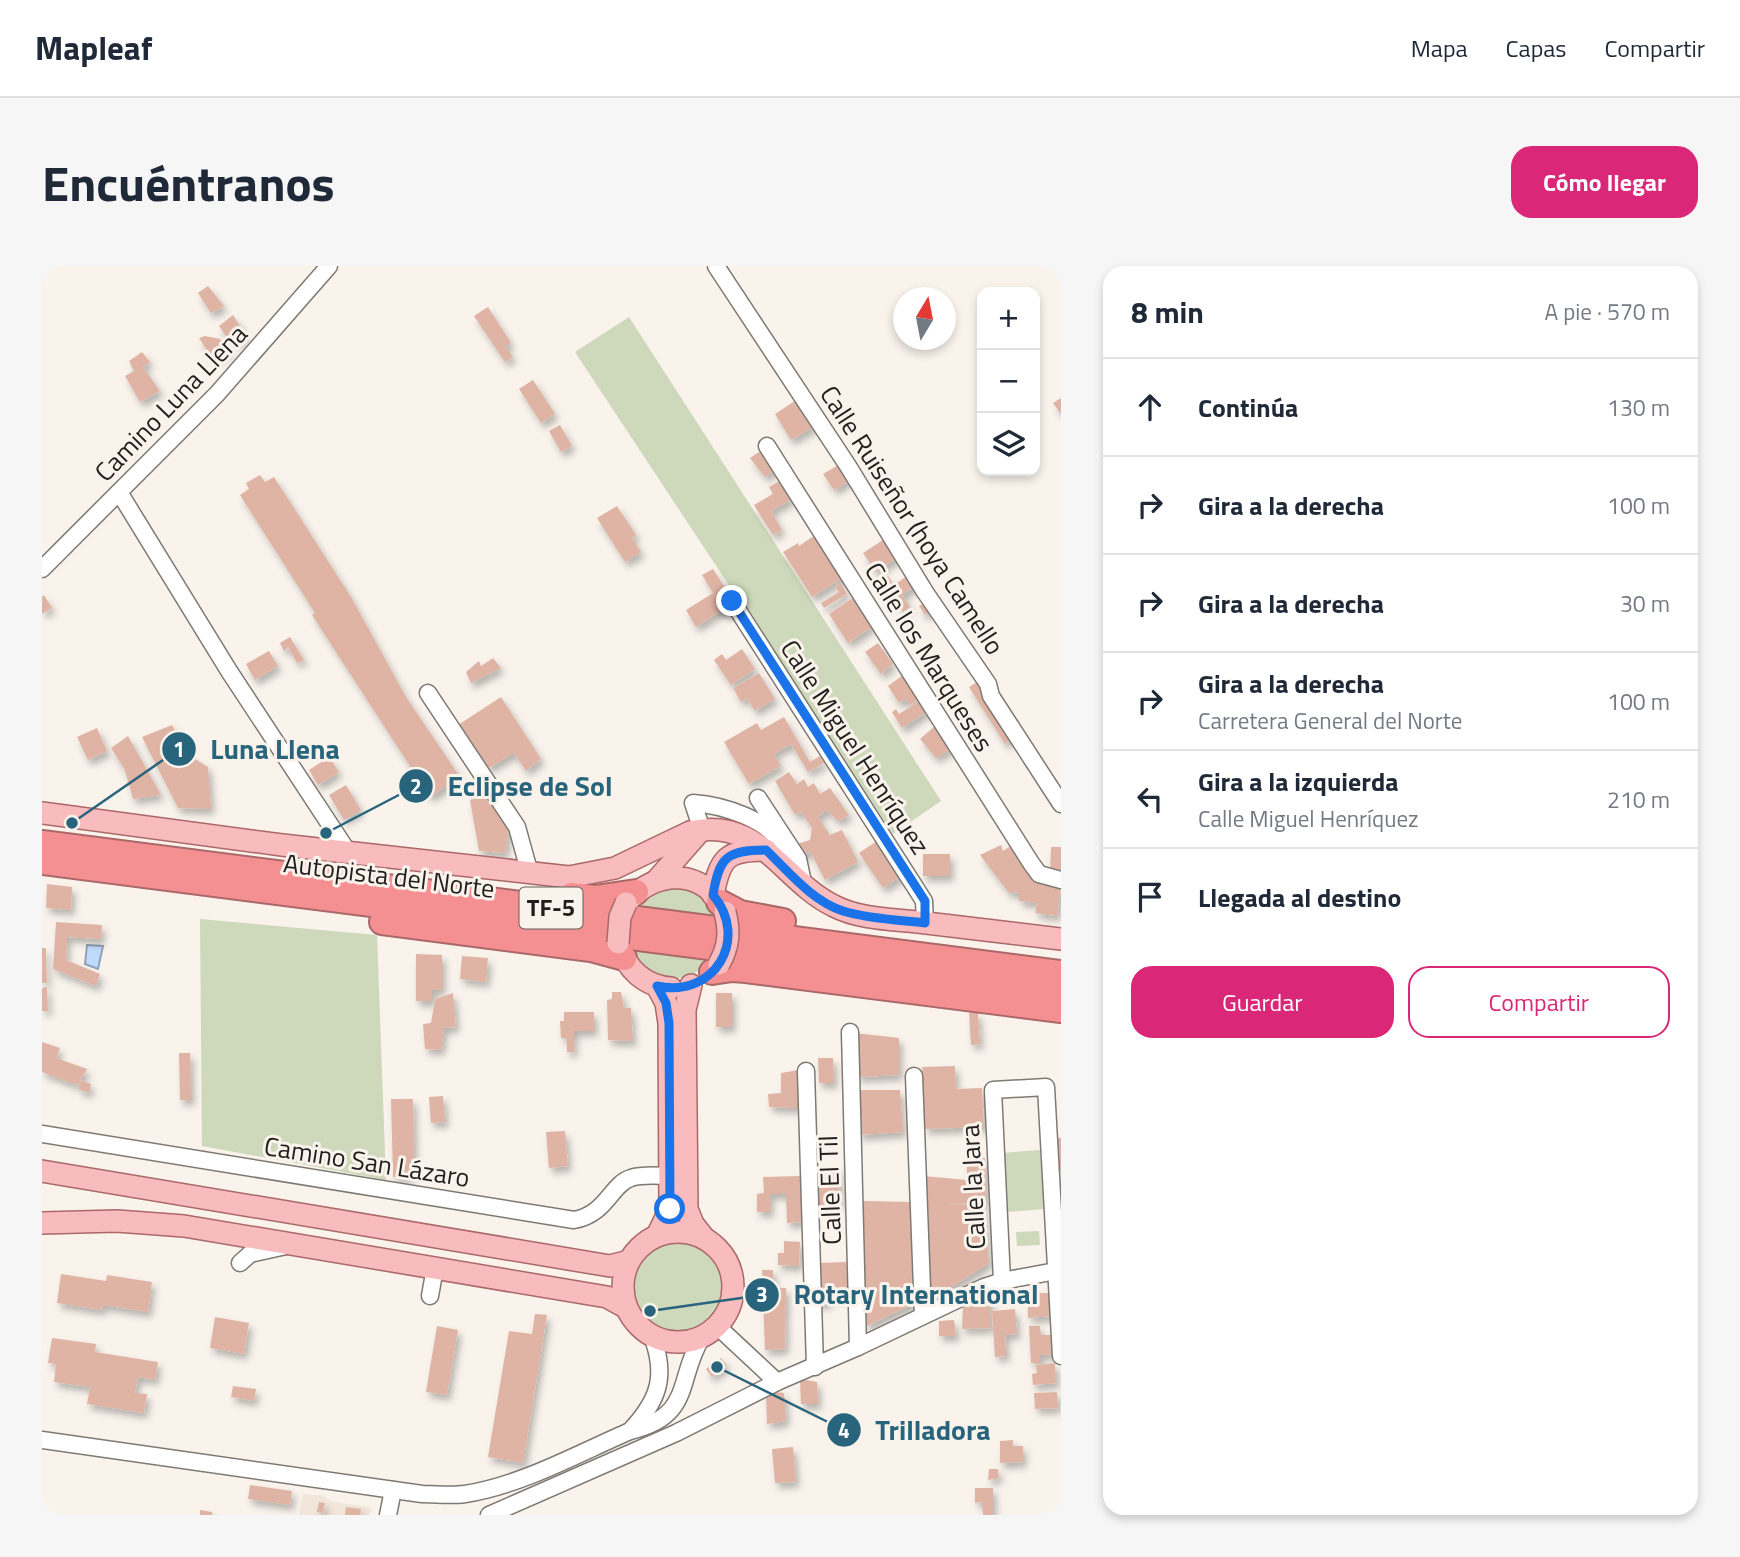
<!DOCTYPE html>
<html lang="es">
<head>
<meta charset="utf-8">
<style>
  :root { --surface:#fff; --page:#f6f6f7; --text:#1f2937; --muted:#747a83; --line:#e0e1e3; --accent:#db2777 }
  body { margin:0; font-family:"Titillium Web",sans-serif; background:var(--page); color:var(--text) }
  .controls { position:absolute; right:21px; top:21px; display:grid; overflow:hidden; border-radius:14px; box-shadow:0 4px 10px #0003 }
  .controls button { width:63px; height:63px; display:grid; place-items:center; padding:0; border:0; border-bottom:2px solid var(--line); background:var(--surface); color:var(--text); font:35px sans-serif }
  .compass { position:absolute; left:851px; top:21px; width:63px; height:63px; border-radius:50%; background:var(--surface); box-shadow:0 4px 10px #0003; rotate:10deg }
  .stop { position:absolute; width:21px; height:21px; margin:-16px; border:5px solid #1a73e8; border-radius:50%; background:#fff }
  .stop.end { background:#1a73e8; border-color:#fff; box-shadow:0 2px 7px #0008 }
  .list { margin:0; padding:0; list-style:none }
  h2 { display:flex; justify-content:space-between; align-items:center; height:91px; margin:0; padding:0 28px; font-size:30px }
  h2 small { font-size:23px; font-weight:400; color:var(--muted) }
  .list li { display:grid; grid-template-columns:46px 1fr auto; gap:21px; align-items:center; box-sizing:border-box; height:98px; padding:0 28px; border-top:2px solid var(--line) }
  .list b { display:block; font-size:26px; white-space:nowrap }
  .list p { margin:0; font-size:23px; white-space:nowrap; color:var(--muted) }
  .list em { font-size:23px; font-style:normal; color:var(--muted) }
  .actions { display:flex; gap:14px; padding:21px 28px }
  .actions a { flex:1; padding:16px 0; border:2px solid var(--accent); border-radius:21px; text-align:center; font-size:24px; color:var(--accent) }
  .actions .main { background:var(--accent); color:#fff }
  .icon { flex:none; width:38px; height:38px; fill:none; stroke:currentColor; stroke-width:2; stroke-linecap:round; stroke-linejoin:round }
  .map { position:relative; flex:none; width:1019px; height:1249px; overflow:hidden; border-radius:21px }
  header { display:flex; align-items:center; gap:42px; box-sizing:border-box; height:98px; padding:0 35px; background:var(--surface); border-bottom:2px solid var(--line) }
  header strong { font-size:33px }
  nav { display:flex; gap:38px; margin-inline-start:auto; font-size:24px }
  .intro { display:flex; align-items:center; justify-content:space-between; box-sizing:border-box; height:168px; padding:0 42px }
  h1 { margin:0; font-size:49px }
  .button { padding:18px 32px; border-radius:21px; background:var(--accent); color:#fff; font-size:24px; font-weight:700 }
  main { display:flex; gap:42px; padding:0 42px }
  aside { flex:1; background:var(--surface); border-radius:21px; box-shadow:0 4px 10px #0003 }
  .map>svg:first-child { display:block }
</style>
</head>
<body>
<header>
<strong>Mapleaf</strong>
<nav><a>Mapa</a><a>Capas</a><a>Compartir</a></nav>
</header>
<div class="intro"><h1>Encuéntranos</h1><a class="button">Cómo llegar</a></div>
<main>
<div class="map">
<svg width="1019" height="1249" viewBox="0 0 1019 1249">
  <defs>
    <filter id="shadow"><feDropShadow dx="3.5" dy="5.5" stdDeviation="3.5" flood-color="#0004"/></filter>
  </defs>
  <rect width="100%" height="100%" fill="#f9f3ec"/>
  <path fill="#f2e6da" d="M261,1228L282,1230L288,1235L330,1242L327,1249H257Z"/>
  <g fill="#ced9bb">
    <path d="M587,51L899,535L851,568L533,86Z"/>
    <path d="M634,621C655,625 668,634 675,654L592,644L608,627Z"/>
    <path d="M158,653L335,669L344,914L160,880Z"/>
    <path d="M587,680L671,691L665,699L647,711L624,713L600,701Z"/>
    <path d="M998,884L1002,943L963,946L959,887Z"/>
    <path d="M997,965L998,979L975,980L974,966Z"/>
    <circle cx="636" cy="1022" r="46"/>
  </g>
  <path fill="#c0dafb" stroke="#90a2b8" stroke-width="2" d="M45,679L61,680L56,703L43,698Z"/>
  <g fill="#dfb4a5" filter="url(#shadow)">
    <path d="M166,20L182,40L169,47L156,27Z"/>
    <path d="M446,41L469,77L463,80L471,91L463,96L432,50Z"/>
    <path d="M191,49L204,70L190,79L177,60Z"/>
    <path d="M163,70L178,73L188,85L171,94L157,72Z"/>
    <path d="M100,86L108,96L101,101L118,125L98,136L83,110L92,105L87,95Z"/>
    <path d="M491,114L513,148L499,157L477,123Z"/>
    <path d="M1019,132V148L1011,137Z"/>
    <path d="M756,133L773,160L749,174L733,148Z"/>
    <path d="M518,159L530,180L519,186L507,165Z"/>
    <path d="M720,184L735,202L723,211L708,192Z"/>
    <path d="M798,198L808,214L792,224L781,208Z"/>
    <path d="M218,209L223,216L232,211L309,331L364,431L418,511L388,531L270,349L273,347L198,229L207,223L204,217Z"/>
    <path d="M739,214L750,233L729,245L740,264L731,269L712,239L731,228L727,221Z"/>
    <path d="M575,240L594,269L590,272L599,286L583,296L555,252Z"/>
    <path d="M776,267L804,310L770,331L741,286L756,277L757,280Z"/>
    <path d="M844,272L856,291L834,306L821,287Z"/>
    <path d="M671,303L688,330V339L654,361L644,344L671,327L660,309Z"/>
    <path d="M868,308L875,319L860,329L868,341L861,346L840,314L846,310L852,319Z"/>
    <path d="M799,317L805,328L782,342L779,337L797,326L793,321Z"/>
    <path d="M2,329L10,342L0,348V331Z"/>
    <path d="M812,331L831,360L806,377L787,348Z"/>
    <path d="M886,335L892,344L883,349L877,340Z"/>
    <path d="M248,371L262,394L255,397L246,381L242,385L238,377Z"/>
    <path d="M836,377L851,398L839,408L823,386Z"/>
    <path d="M700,383L713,403L689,419L672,394L680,388L684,394Z"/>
    <path d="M227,385L236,400L213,414L204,398Z"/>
    <path d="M451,392L459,402L429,417L424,406L437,395L439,400Z"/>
    <path d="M717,407L733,433L713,445L705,432L699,436L691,422Z"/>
    <path d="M861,409L878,432L868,439L864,433L857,437L846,420Z"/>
    <path d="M937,415L973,471L963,478L927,421Z"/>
    <path d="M459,431L499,493L484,505L472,487L447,502L416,459Z"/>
    <path d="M879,434L886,445L860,462L850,446L854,443L857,448Z"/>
    <path d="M742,451L768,496L778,490L782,497L766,506L749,478L732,488L739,500L707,518L682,476L715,457L719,464Z"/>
    <path d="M130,459L148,490L166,501L169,543L136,542L100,471Z"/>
    <path d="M893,460L910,482L894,492L878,473Z"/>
    <path d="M55,462L65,485L46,494L35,471Z"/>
    <path d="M86,470L119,529L91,533L83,504L69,482Z"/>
    <path d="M287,491L297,506L276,519L267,504Z"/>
    <path d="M747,506L755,518L762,513L766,521L772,517L778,528L788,522L807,549L796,555L784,544L776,551L788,569L800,564L816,596L783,614L768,585L759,591L752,579L768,574L770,562L759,546L753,549L733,515Z"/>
    <path d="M304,519L319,544L302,554L287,529Z"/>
    <path d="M448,526L468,557L463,587L437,585L428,534Z"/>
    <path d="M838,573L862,608L841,622L817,587Z"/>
    <path d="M959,579L961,585L970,579L1019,621L1015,650L993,647L995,637L977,635V626L967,627L938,589Z"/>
    <path d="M1009,581H1019V611L1008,610Z"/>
    <rect x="881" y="588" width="27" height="22"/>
    <path d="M5,618L30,621L29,644L4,642Z"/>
    <path d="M14,656L60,659L59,673L25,671L24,694L58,708L54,720L11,703Z"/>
    <path d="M0,682H4L5,717H0Z"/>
    <path d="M374,688L400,689V724H390V735H374Z"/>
    <path d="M420,690L446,692L444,716L418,713Z"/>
    <path d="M5,721L6,745H0V722Z"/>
    <path d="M570,726H579L582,742H589L591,775L566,774L565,734L570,733Z"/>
    <path d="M411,727L414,761L402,762L399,784L383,783L381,758L389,757L393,733Z"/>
    <rect x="674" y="727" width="16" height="34"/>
    <path d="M522,746H552V765H532V786H525V772H519L518,755H522Z"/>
    <path d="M927,747H936L938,778L929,779Z"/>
    <path d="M813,767L857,772V809L815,811Z"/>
    <path d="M0,776L18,782L14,792L45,803L35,819L0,806Z"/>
    <path d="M137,787H148L149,834H138Z"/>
    <path d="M776,792H791L792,817H777Z"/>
    <path d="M913,800L914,823L940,822L942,861L883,863L880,801Z"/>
    <path d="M757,804V842L727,841L726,828L739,827V807Z"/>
    <path d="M39,814L49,818L47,827L36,823Z"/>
    <path d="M818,824H858L861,866L817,869Z"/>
    <path d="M401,830L403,856L389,857L387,831Z"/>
    <path d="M349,833H371L372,893H370V911H351Z"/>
    <path d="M523,865L526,900L507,902L504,866Z"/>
    <path d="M1014,872H1019V904H1015Z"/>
    <path d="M925,892H943L944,937L902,938L941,939L947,997L895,1030L888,1026L886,938L881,910L925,914Z"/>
    <path d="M772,901H797L798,939L773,940Z"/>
    <path d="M759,910L760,956L745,957L744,928H728V946H715V928L722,927L721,911Z"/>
    <path d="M821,935L868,936L871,1038L823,1061Z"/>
    <path d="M742,975L758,976L757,1000L736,999V987H742Z"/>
    <path d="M804,996L806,1030L786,1031V1037L774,1038L773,1026H779L777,997Z"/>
    <path d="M720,1004H731V1022H744L743,1083L723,1084Z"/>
    <path d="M19,1008L64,1015L65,1009L110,1016L106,1046L61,1039L60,1044L15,1037Z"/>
    <path d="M986,1027H1009L1008,1050L986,1052Z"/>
    <path d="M948,1029V1062L920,1063L921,1039Z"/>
    <path d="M973,1043L975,1068L963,1069L964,1090L953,1091L950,1045Z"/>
    <path d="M493,1048L505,1049L481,1197L446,1191L467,1065L490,1068Z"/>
    <path d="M173,1051L207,1057L202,1088L168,1082Z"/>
    <path d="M912,1054L914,1070H897V1055Z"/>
    <path d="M395,1060L416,1064L405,1129L384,1126Z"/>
    <path d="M987,1060H998L999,1069H1013L1014,1088L998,1089V1097H989Z"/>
    <path d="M10,1072L54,1078L53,1086L116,1096L113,1114L96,1111L93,1127L105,1128L102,1147L45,1138L48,1121L12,1116L14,1098L6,1097Z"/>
    <path d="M679,1092L685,1099L670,1111L664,1103Z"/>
    <path d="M1013,1097L1014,1117L991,1119L990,1108L995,1107L994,1099Z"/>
    <path d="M758,1113L775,1116L776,1138H759Z"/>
    <path d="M191,1120L214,1123L212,1135L189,1131Z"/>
    <path d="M724,1125L742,1127L744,1155L725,1158Z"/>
    <path d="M1015,1126L1016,1142L993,1143L992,1127Z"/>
    <path d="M971,1174V1180H981V1196L958,1197V1175Z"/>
    <path d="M751,1181L754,1216L733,1217L730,1183Z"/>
    <path d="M947,1203H956L957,1212L946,1214Z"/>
    <path d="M208,1219L250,1225L248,1239L206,1233Z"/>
    <path d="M933,1222H951V1249H941L940,1236L933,1237Z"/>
    <path d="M277,1236L283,1237L281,1247L275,1246Z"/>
    <path d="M304,1241L319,1243L318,1249H303Z"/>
    <path d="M158,1244L170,1246V1249H158Z"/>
  </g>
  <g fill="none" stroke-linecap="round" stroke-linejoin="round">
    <defs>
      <g id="minor">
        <path d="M674,0L806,200L883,326L946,418L949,430L1019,538"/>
        <path d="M725,180L989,597L997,608L1019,614"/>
        <path d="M77,226L187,405L306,586"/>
        <path d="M0,303L175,128L287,0"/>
        <path d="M690,335L882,635L883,657"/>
        <path d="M386,427L475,561L488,608"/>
        <path d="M716,532L756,593L762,621"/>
        <path d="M660,564L651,537C679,539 730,553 741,583C744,589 744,597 745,604"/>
        <path d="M808,766L816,1081"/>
        <path d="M764,805L773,1101"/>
        <path d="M872,810L881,1049"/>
        <path d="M0,868L532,954C565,948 569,918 589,912C601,908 616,910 628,910"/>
        <path d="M198,997L208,988L244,980"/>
        <path d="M960,1015L951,824L1004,821L1019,1090"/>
        <path d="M388,1030L393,1002"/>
        <path d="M675,1060L735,1116"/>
        <path d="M588,1165C617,1134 625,1110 610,1070"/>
        <path d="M0,1174L380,1228C394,1228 409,1230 423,1228C480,1219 535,1188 588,1165C652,1150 634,1113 660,1071"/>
        <path d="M346,1249L351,1224"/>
        <path d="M447,1249L634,1167L735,1116L816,1081L942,1021L960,1015L1019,1004"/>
      </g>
      <g id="major">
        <path d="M0,547L240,579L527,611L573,602L648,566C718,550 739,614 792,640C817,653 849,653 876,656C924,662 971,667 1019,673"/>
        <path d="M615,614L658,565"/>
        <path d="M671,629C678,591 685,584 724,584"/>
        <path d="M584,637C614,602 663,602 683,646"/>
        <path d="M577,679C585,703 602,720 629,722"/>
        <path d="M649,719L643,744L645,943L651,958L662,972"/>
        <path d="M0,905L568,1000L587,995"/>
        <path d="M0,957L75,955L142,960L565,1031L585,1042"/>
        <circle cx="636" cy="1021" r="55"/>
        <path d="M615,970L628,943L627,757L624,737L615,720"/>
      </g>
      <g id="highway">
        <path d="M0,577L1019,707"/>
        <path d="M0,596L1019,726"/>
        <path d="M529,629L553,632L594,626"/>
        <path d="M677,636L698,647L741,655"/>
        <path d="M340,656L549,683L582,692"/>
        <path d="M670,706L690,703L704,704L1019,744"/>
      </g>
    </defs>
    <use href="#minor" stroke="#7e7973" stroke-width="19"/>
    <use href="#major" stroke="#ab6869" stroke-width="24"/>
    <use href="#highway" stroke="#ab6869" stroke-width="28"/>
    <use href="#minor" stroke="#fff" stroke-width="16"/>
    <use href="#major" stroke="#f9bcbe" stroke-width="21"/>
    <use href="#highway" stroke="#f59092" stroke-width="24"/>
    <defs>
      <g id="major-bridge">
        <path d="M576,677L578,651L584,637"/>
        <path d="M677,698C687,680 688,666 683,646"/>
      </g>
    </defs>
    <use href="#major-bridge" stroke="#ab6869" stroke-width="24" stroke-linecap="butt"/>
    <use href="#major-bridge" stroke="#f9bcbe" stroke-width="21"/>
  </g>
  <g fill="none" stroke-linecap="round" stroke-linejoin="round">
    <path stroke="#1a73e8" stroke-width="9" d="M628,943L627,757L624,737L615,720C672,733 708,673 671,629C677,591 685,584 724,584C747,606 770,635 801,645C827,653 857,654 883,657V635L690,335"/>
  </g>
  <g text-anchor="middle" stroke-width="6" stroke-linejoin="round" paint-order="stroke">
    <rect fill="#f9f3ec" stroke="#625f5b" stroke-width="2" x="477.5" y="621.5" width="63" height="41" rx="5"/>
    <g font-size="24" font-weight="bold" fill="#211f1d">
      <text x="509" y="650">TF-5</text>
    </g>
    <g font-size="26" fill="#211f1d" stroke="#f9f3ec">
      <text transform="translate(129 137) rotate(-46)" y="9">Camino Luna Llena</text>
      <text transform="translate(870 254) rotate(57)" y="9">Calle Ruiseñor (hoya Camello</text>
      <text transform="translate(887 391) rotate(58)" y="9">Calle los Marqueses</text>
      <text transform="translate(813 481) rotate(57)" y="9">Calle Miguel Henríquez</text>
      <text transform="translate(347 610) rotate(7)" y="9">Autopista del Norte</text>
      <text transform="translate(325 896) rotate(9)" y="9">Camino San Lázaro</text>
      <text transform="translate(931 921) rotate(-93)" y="9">Calle la Jara</text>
      <text transform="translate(788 924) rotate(-92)" y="9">Calle El Til</text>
    </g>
  </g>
  <path fill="none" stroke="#28647c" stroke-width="2.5" d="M30 557L137 483M284 567L374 520M608 1045L720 1029M675 1101L802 1164"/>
  <g fill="#28647c" stroke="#f9f3ec" stroke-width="2.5">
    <circle cx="30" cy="557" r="7"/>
    <circle cx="284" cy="567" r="7"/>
    <circle cx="608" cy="1045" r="7"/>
    <circle cx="675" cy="1101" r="7"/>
    <circle cx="137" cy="483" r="18"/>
    <circle cx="374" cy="520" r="18"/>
    <circle cx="720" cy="1029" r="18"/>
    <circle cx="802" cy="1164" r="18"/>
  </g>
  <g font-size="21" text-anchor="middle" font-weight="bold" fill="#fff">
    <text x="137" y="491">1</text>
    <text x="374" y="528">2</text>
    <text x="720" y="1036">3</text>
    <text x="802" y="1172">4</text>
  </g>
  <g font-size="28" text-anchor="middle" font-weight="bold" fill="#28647c" stroke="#f9f3ec" stroke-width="6" stroke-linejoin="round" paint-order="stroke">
    <text x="233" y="493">Luna Llena</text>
    <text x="488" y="530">Eclipse de Sol</text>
    <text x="874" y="1038">Rotary International</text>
    <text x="891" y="1174">Trilladora</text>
  </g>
</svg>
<div class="controls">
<button>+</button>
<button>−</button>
<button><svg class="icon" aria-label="layers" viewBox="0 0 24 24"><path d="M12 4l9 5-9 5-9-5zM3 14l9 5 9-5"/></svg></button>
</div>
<svg class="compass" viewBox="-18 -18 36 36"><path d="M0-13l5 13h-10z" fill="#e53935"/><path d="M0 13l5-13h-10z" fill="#747a83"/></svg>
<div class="stop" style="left:628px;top:943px"></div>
<div class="stop end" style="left:690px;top:335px"></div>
</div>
<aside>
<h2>8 min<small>A pie · 570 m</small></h2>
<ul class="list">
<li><svg class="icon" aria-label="ahead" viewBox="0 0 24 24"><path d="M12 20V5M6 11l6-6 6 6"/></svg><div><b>Continúa</b></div><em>130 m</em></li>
<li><svg class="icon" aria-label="right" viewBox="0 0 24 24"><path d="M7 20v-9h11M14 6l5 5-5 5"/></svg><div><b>Gira a la derecha</b></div><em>100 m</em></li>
<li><svg class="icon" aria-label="right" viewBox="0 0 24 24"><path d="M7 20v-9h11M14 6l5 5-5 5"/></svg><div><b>Gira a la derecha</b></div><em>30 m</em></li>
<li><svg class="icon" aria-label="right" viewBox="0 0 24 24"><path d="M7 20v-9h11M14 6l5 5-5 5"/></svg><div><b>Gira a la derecha</b><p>Carretera General del Norte</p></div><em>100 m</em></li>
<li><svg class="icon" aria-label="left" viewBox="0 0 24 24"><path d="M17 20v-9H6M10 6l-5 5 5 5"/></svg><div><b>Gira a la izquierda</b><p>Calle Miguel Henríquez</p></div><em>210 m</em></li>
<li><svg class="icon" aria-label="arrive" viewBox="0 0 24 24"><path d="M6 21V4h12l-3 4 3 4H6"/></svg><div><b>Llegada al destino</b></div></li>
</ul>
<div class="actions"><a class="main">Guardar</a><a>Compartir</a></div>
</aside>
</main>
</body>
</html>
